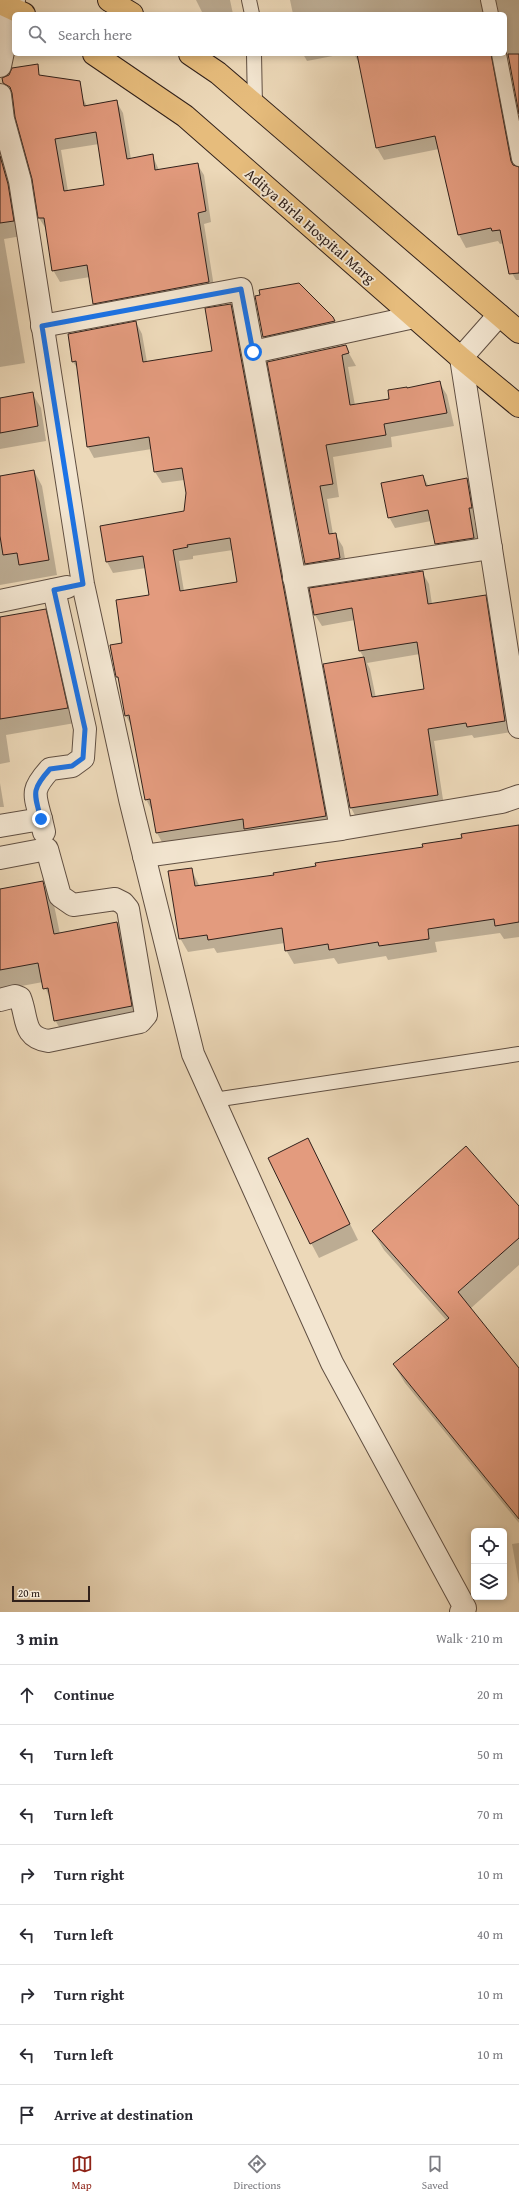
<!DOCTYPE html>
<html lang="en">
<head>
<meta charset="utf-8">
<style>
  :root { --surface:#fff; --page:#f7f7f7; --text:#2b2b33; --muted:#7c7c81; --line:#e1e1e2; --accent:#8f2418 }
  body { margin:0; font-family:"Gentium Book Plus",serif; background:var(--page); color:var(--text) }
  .controls { position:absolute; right:12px; bottom:12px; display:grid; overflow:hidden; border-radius:6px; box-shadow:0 2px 6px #0003 }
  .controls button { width:36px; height:36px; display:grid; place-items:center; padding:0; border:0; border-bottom:1px solid var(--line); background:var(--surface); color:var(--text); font:20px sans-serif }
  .scale { position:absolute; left:12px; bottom:10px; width:78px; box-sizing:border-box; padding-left:4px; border:2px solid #31211b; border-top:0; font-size:11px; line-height:14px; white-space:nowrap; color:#31211b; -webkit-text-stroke:3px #f3e6d1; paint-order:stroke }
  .stop { position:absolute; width:12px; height:12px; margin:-9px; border:3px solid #1a73e8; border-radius:50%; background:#fff }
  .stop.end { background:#1a73e8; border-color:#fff; box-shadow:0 1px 4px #0008 }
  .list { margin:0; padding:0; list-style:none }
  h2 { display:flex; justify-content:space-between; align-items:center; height:52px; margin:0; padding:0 16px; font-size:17px }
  h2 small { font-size:13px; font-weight:400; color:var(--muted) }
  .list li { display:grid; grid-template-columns:26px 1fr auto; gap:12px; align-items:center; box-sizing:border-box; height:60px; padding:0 16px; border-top:1px solid var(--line) }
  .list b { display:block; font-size:15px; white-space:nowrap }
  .list em { font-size:13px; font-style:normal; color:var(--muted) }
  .icon { flex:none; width:22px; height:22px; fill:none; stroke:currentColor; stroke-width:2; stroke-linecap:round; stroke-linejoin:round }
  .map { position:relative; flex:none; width:519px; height:1612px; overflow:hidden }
  .search { position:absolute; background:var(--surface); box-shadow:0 2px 6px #0003; left:12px; right:12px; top:12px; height:44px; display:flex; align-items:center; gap:10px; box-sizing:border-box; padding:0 14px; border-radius:6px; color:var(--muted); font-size:15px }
  .sheet { height:532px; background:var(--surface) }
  nav { display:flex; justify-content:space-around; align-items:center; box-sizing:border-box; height:56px; border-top:1px solid var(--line); background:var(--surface); font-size:11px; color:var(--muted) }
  nav a { display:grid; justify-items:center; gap:2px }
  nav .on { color:var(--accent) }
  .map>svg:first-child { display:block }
</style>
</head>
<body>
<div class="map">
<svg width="519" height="1612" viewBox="0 0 519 1612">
  <rect width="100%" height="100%" fill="#ecd8b8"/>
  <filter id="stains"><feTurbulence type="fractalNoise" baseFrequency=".005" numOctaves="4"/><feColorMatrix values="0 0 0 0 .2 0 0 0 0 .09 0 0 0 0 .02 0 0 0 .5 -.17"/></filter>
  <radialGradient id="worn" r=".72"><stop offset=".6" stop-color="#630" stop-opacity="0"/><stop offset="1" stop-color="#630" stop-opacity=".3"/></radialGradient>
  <g fill="#0003" fill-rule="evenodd">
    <path d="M196,0H230L233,14H203Z"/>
    <path d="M290,0H519V112L509,58H504L497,69L516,168H519V280H516L509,268L504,243L500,244L498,241L466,248L459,235L439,149L384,160L377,148L360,65L354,54H505V14H499L497,4L490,6L486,14H293Z"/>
    <path d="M303,54H343L307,61Z"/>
    <path d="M82,97L87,106L116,101L123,113L131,159L152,155L159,170L197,164L204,175L211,222L204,224L215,293L101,315L94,303L90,277L60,282L53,270L46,229L39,218L33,178L15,109ZM99,144L105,186L68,191L61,150Z"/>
    <path d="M0,137L22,236L4,239L25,363L0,367Z"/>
    <path d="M230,305L237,316L332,827L163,844L157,833L152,811L146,799L132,727L126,716L120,682L117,677L123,643L150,596L146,568L113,573L107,562L185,512L187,493L184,480L162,483L155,472L152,449L94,458L88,447L78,369L73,362L136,322L142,334L147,362L213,352ZM233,550L238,583L184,591L179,561L193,559V556Z"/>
    <path d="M332,317L339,329L270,347L264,337Z"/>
    <path d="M345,346L356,366L348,367L355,405L390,399L407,389L439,382L447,395L454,426L391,437L392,447L333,457L339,497L327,499L333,534H335L343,547L347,571L313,576L306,563L268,362Z"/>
    <path d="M32,393L41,408L46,441L0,449V399Z"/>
    <path d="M34,471L42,486L57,575L0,585V477Z"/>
    <path d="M423,476L429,487L467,479L473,490L477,518L474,519L480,548L442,554L436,544L431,521L395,528L389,517Z"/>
    <path d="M422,572L429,584L432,604L485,596L492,607L511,732L474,738L472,735L434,741L444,806L357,819L351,808L364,658L360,651L355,620L322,626L315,615ZM420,654L425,690L376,698L370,669L367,663Z"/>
    <path d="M45,610L54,625L75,723L6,735L10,762L0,764V618Z"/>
    <path d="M0,783L4,807H0Z"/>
    <path d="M519,826V937L504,939L500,933L435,942L437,952L388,960L386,956L338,964L334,958L294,964L286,950L285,943L217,953L214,948L188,952L180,938L191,869L200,887L275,876L424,848Z"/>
    <path d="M42,882L53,900L60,934L117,923L128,941L142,1024L66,1039L55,1020L51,1001L43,982L0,990V890Z"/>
    <path d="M308,1139L358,1240L319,1258L311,1243Z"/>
    <path d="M519,1207V1265L470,1309L519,1369V1523L405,1383L394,1365L447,1321L384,1250L373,1232Z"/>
    <path d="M519,1543V1584L512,1544Z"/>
  </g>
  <g fill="#e39b7e" stroke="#31211b" fill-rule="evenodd">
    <path d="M357,54H491L511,161L513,165L519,167V273L509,274L500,230L492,231L491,228L458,235L435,136L376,148Z"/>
    <path d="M508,54H519V114Z"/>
    <path d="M38,64L39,75L80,81L84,106L117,100L127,159L153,154L155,170L198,163L206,211L198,213L209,282L93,304L87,265L52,271L44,218H38L32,179L15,117L12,93L10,87L3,83L2,78L9,75L12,68ZM96,132L104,185L64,191L55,139Z"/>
    <path d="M0,156L8,184L14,221L0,223Z"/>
    <path d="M299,283L333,317L335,321L263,337L255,296L260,295L259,290Z"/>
    <path d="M231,304L326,816L244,829L243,819L156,833L150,799L145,800L129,715L125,716L118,677H116L110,645L122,643L116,600L149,595L143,556L106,562L100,526L184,511L186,493L182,468L154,472L149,437L87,447L76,361L72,362L68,334L136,321L143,362L212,351L205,308ZM230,538L237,582L180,591L173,550L188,547L187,545Z"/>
    <path d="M346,345L349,353L342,355L350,405L389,399L388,390L407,387V388L440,381L447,413L384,424L386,435L326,445L333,484L320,486L329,534L336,533L340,558L305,564L267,362Z"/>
    <path d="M33,392L38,426L0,433V398Z"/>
    <path d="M34,470L49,560L19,565L17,553L3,555L0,536V476Z"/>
    <path d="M423,475L426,486L467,478L472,508H469L474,538L435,544L428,510L388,518L381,483Z"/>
    <path d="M423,571L428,604L486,595L505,721L467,727L466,723L428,729L438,795L350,808L323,664L364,657L372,697L424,689L417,642L359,651L352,608L314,615L309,588Z"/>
    <path d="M46,609L68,708L0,719V617Z"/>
    <path d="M519,825V922L495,926L494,919L428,929L429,939L379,946L378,942L329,950L328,944L285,951L282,928L208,940L207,935L179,939L168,871L192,868L195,886L274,875L273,873L316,866L315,863L423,847L422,844L462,838L461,834Z"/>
    <path d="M43,881L54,934L117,922L132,1006L54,1021L48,988L43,989L38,963L0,970V889Z"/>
    <path d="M308,1138L350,1224L310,1244L268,1158Z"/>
    <path d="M466,1146L519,1206V1238L458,1292L519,1368V1519L393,1364L449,1318L372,1231Z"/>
  </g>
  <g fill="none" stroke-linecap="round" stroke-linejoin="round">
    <defs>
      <g id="lane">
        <path d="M249,0L252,14"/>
        <path d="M488,0L491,14"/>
        <path d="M254,54L255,106"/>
        <path d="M499,54L519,159"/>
        <path d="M214,1100L519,1054"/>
      </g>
      <g id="street">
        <path d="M0,66L14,0"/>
        <path d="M0,95L3,119L20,181L83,584L130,799L193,1054L332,1363L465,1608L461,1612"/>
        <path d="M499,315L461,358L519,727"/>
        <path d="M42,326L241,289L341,829"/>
        <path d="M253,352L414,317"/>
        <path d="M294,578L491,548"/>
        <path d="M0,601L67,587"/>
        <path d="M41,819C34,793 31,790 50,769L72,766L83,758L85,729L54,590"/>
        <path d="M0,826L41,819L44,832"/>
        <path d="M144,856L341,829L502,802L519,796"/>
        <path d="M0,858L47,849L60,896L73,905L115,899L123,903L128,909L146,1015L140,1022L48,1041C22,1037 28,1018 20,998L15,996L0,1000"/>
      </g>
      <g id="primary">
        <path d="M109,0L132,14"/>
        <path d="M0,3L24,14"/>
        <path d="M94,54L185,116L461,358L519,406"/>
        <path d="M190,54L218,73L519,332"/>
      </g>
    </defs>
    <use href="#lane" stroke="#604f42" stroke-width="16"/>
    <use href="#street" stroke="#604f42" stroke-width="24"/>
    <use href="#primary" stroke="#31211b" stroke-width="24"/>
    <use href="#lane" stroke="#f3e6d1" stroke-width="14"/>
    <use href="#street" stroke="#f3e6d1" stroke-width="22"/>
    <use href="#primary" stroke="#e6bc7c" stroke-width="22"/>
  </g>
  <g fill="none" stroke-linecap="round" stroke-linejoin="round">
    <path stroke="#1a73e8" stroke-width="5" d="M41,819C34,793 31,790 50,769L72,766L83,758L85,729L54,590L83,584L42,326L241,289L253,352"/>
  </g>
  <g text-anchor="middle" stroke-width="3.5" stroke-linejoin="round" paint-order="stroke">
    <g font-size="15" fill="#31211b" stroke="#f3e6d1">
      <text transform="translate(310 226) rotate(41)" y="5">Aditya Birla Hospital Marg</text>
    </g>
  </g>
  <rect width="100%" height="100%" filter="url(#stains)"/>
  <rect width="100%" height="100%" fill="url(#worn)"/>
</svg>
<div class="controls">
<button><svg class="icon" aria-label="locate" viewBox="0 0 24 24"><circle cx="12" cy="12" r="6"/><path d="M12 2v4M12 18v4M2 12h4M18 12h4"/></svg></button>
<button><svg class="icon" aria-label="layers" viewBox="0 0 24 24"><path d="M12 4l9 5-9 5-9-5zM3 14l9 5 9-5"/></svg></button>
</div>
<div class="scale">20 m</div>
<div class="stop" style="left:253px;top:352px"></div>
<div class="stop end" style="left:41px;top:819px"></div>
<div class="search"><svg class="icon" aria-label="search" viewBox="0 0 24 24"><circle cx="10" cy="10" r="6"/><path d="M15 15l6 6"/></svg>Search here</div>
</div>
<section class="sheet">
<h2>3 min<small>Walk · 210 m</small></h2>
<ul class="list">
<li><svg class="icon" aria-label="ahead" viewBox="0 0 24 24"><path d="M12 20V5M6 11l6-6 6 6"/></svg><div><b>Continue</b></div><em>20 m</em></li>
<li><svg class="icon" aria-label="left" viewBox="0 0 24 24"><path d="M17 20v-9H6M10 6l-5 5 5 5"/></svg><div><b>Turn left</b></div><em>50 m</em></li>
<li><svg class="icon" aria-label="left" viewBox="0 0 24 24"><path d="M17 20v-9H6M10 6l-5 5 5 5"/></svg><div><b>Turn left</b></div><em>70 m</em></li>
<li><svg class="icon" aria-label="right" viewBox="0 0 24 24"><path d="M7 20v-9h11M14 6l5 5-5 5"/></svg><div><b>Turn right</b></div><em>10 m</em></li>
<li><svg class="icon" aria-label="left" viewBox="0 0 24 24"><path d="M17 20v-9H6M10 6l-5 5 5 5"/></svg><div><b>Turn left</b></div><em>40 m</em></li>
<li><svg class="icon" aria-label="right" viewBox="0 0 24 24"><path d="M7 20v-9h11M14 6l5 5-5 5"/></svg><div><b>Turn right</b></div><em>10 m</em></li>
<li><svg class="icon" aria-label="left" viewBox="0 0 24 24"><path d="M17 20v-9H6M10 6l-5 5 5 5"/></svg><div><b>Turn left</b></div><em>10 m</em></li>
<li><svg class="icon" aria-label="arrive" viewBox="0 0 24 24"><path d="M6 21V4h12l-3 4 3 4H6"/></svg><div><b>Arrive at destination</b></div></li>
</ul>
</section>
<nav>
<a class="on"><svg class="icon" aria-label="map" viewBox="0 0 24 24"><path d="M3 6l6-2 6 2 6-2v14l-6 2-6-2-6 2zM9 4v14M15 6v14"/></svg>Map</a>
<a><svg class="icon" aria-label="directions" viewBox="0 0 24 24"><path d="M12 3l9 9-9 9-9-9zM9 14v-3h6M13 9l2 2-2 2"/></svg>Directions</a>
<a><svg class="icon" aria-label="saved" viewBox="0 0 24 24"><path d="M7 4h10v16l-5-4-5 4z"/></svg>Saved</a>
</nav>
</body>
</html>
